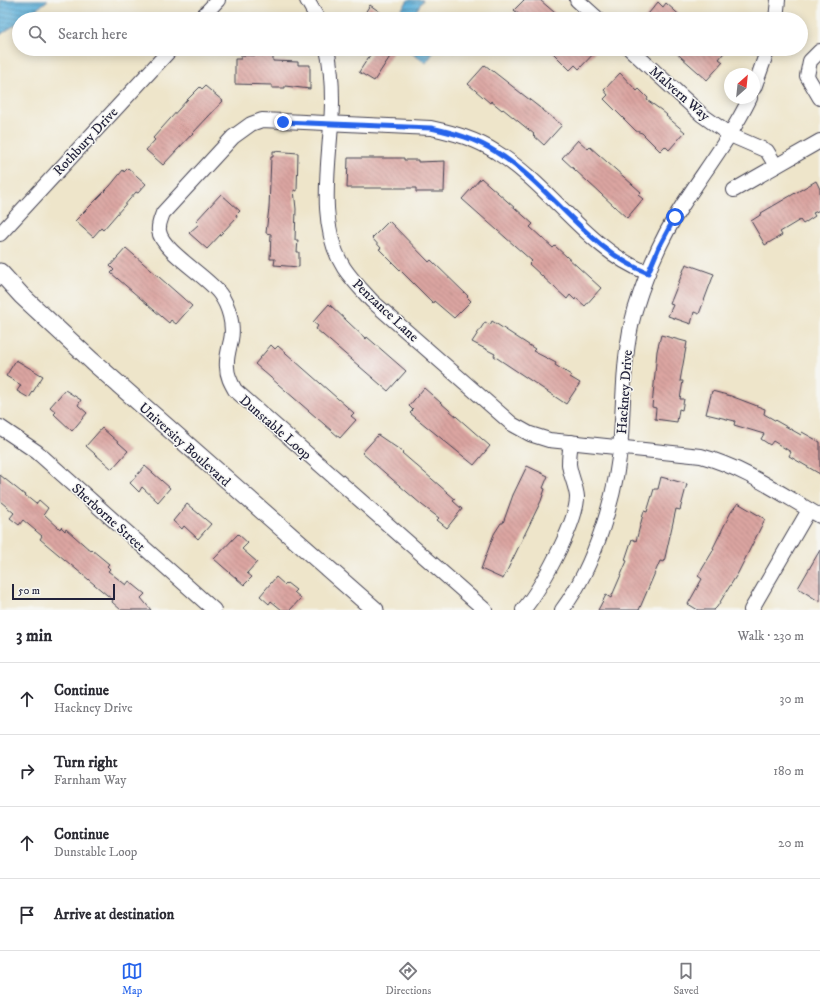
<!DOCTYPE html>
<html lang="en">
<head>
<meta charset="utf-8">
<style>
  :root { --surface:#fff; --page:#f2f2f3; --text:#2b2b33; --muted:#7c7c81; --line:#e1e1e2; --accent:#2563eb }
  body { margin:0; font-family:"IM FELL DW Pica",serif; background:var(--page); color:var(--text) }
  .compass { position:absolute; left:724px; top:68px; width:36px; height:36px; border-radius:50%; background:var(--surface); box-shadow:0 2px 10px #0003; rotate:27deg }
  .scale { position:absolute; left:12px; bottom:10px; width:103px; box-sizing:border-box; padding-left:4px; border:2px solid #22223b; border-top:0; font-size:11px; line-height:14px; white-space:nowrap; color:#22223b; -webkit-text-stroke:3px #f6f6f2; paint-order:stroke }
  .stop { position:absolute; width:12px; height:12px; margin:-9px; border:3px solid #2563eb; border-radius:50%; background:#fff }
  .stop.end { background:#2563eb; border-color:#fff; box-shadow:0 1px 4px #0008 }
  .list { margin:0; padding:0; list-style:none }
  h2 { display:flex; justify-content:space-between; align-items:center; height:52px; margin:0; padding:0 16px; font-size:17px }
  h2 small { font-size:13px; font-weight:400; color:var(--muted) }
  .list li { display:grid; grid-template-columns:26px 1fr auto; gap:12px; align-items:center; box-sizing:border-box; height:72px; padding:0 16px; border-top:1px solid var(--line) }
  .list b { display:block; font-size:15px; white-space:nowrap }
  .list p { margin:0; font-size:13px; white-space:nowrap; color:var(--muted) }
  .list em { font-size:13px; font-style:normal; color:var(--muted) }
  .icon { flex:none; width:22px; height:22px; fill:none; stroke:currentColor; stroke-width:2; stroke-linecap:round; stroke-linejoin:round }
  .map { position:relative; flex:none; width:820px; height:610px; overflow:hidden }
  .search { position:absolute; background:var(--surface); box-shadow:0 2px 10px #0003; left:12px; right:12px; top:12px; height:44px; display:flex; align-items:center; gap:10px; box-sizing:border-box; padding:0 14px; border-radius:22px; color:var(--muted); font-size:15px }
  .sheet { height:340px; background:var(--surface) }
  nav { display:flex; justify-content:space-around; align-items:center; box-sizing:border-box; height:56px; border-top:1px solid var(--line); background:var(--surface); font-size:11px; color:var(--muted) }
  nav a { display:grid; justify-items:center; gap:2px }
  nav .on { color:var(--accent) }
  .map>svg:first-child { display:block }
</style>
</head>
<body>
<div class="map">
<svg width="820" height="610" viewBox="0 0 820 610">
  <defs>
    <pattern id="water-rules" width="6" height="5" patternUnits="userSpaceOnUse"><rect width="6" height="5" fill="#5eb1da"/><path d="M0 2.5h6" fill="none" stroke="#4d90b2"/></pattern>
    <pattern id="building-back-hatch" width="6" height="6" patternUnits="userSpaceOnUse"><rect width="6" height="6" fill="#dba5a1"/><path d="M-1 5l2 2M0 0l6 6M5-1l2 2" fill="none" stroke="#b18684"/></pattern>
  </defs>
  <rect width="100%" height="100%" fill="#f6f6f2"/>
  <filter id="ink" filterUnits="userSpaceOnUse"><feTurbulence type="fractalNoise" baseFrequency=".025" numOctaves="2"/><feDisplacementMap in="SourceGraphic" scale="8" xChannelSelector="R" yChannelSelector="G"/><feConvolveMatrix kernelMatrix="1 2 1 2 8 2 1 2 1" color-interpolation-filters="sRGB"/></filter>
  <filter id="wash" filterUnits="userSpaceOnUse"><feTurbulence type="fractalNoise" baseFrequency=".012" numOctaves="4" result="noise"/><feDisplacementMap in="SourceGraphic" scale="16" xChannelSelector="R" yChannelSelector="G"/><feGaussianBlur stdDeviation="0.9" result="paint"/><feColorMatrix in="noise" values="0 0 0 0 0 0 0 0 0 0 0 0 0 0 0 0 0 1.4 0 .05"/><feComposite in="paint" operator="in"/></filter>
  <g filter="url(#wash)">
    <rect width="100%" height="100%" fill="#eee5ca"/>
    <g fill="url(#water-rules)" stroke="#406a8a">
      <path d="M0,0H48L24,19H19V22L0,35Z"/>
      <path d="M408,0H423L416,11L427,19H395Z"/>
      <path d="M413,49H436L426,63L410,52Z"/>
    </g>
    <g id="blocks">
      <g fill="url(#building-back-hatch)">
        <path d="M524,0H540L562,19H524L514,10Z"/>
        <path d="M658,2L663,7L666,3L684,19H644Z"/>
        <path d="M370,5L390,19H361Z"/>
        <path d="M374,49H395L374,81L359,72Z"/>
        <path d="M549,49H598L579,69L575,65L570,70Z"/>
        <path d="M672,49H727L719,59L723,62L707,80Z"/>
        <path d="M241,55L273,56V61L298,62V65H310V89L285,86V88H272V85L235,84V59H241Z"/>
        <path d="M485,65L562,125L544,145L533,135L534,134L503,109L502,110L491,101L490,103L468,84Z"/>
        <path d="M620,73L637,91L639,89L648,98L647,100L661,110L667,115L666,116L685,132L669,150L665,146L660,151L642,133L636,131L604,99L608,95L604,90Z"/>
        <path d="M205,86L223,101L163,165L146,150L155,140L153,138L187,100L200,87L202,89Z"/>
        <path d="M578,140L588,149L590,147L641,192L638,195L643,199L627,218L562,158Z"/>
        <path d="M273,151L298,153L297,191L294,190L296,209L295,240H298L297,252H299V267L274,265L275,259H270L271,234L266,233L269,208L271,157H273Z"/>
        <path d="M348,158H404V160H418V162L445,161L444,192H416V188H347Z"/>
        <path d="M128,168L146,184L138,193L136,192L103,230L101,228L93,237L75,221L110,186L123,170L124,172Z"/>
        <path d="M481,178L533,224L530,227L553,248L555,246L601,288L585,306L576,298L575,300L570,295L567,299L529,264L532,261L462,199Z"/>
        <path d="M816,181L820,189V210L813,213L815,216L803,224L800,220L780,232L782,235L765,245L751,221L762,214L761,213Z"/>
        <path d="M221,194L240,211L236,215L237,217L207,249L189,233L199,224L196,221Z"/>
        <path d="M389,221L429,262L431,260L468,296L467,297L471,301L454,318L434,301L433,303L379,249L381,248L372,238Z"/>
        <path d="M126,248L192,306L176,324L171,320L169,323L111,273L114,270L110,266Z"/>
        <path d="M686,264L714,274L699,314L694,312L691,324L668,316L673,305L670,304Z"/>
        <path d="M329,304L366,339L367,337L406,371L388,391L316,329L318,326L313,322Z"/>
        <path d="M492,321L535,349L533,351L556,363L555,365L571,375L570,377L580,383L566,404L494,356L495,354L472,342L485,322L490,325Z"/>
        <path d="M661,335L687,342L680,381H683L680,399H684L682,410L679,409L677,422L655,419L656,408L652,407L657,351Z"/>
        <path d="M271,345L275,349L278,346L354,413L351,416L356,420L340,438L255,364Z"/>
        <path d="M16,360L43,376L29,398L17,391L21,385L6,376Z"/>
        <path d="M424,388L490,446L474,465L410,413L413,410L409,406Z"/>
        <path d="M65,390L81,400L78,405L87,413L72,431L54,414L56,412L50,407Z"/>
        <path d="M712,391L731,396L765,409L764,414L801,435L802,432L820,442V474L789,456L791,452L773,441L770,445L761,439L764,434L734,425L735,421L706,414Z"/>
        <path d="M102,428L128,451L112,469L86,446Z"/>
        <path d="M378,435L403,452L402,453L455,499L453,501L462,509L447,528L437,520L439,518L422,505L362,453Z"/>
        <path d="M145,466L170,488L158,502L142,487L139,492L130,483Z"/>
        <path d="M527,466L548,476L543,488L545,489L541,501L503,579L481,569L494,534L501,523H503L513,495Z"/>
        <path d="M0,475L36,504L39,500L48,508L44,514L60,529L61,527L65,531L66,529L91,551L92,550L109,564L107,566L110,569L108,571L126,585L129,581L145,594L141,598L151,610H121L112,602L113,600L40,539L42,536L23,520L19,525L10,518L14,513L0,501Z"/>
        <path d="M661,477L687,484L680,510L676,509L664,562L660,561L639,610H598L606,595L611,598L627,561L625,560L632,539L636,541L644,511L647,512L654,489H658Z"/>
        <path d="M738,503L765,519L738,573L717,607L714,610H698L688,604L702,579L698,576L714,549L713,548L731,512Z"/>
        <path d="M187,504L211,524L198,539L184,526L182,529L173,521Z"/>
        <path d="M238,534L248,543L242,549L257,562L247,573L252,577L244,585L214,559Z"/>
        <path d="M820,550V602L798,588Z"/>
        <path d="M276,577L285,585L287,583L296,590L294,592L301,598L290,610H282L271,601L269,604L260,596Z"/>
      </g>
    </g>
  </g>
  <g filter="url(#ink)">
    <use href="#blocks" fill-opacity="0" stroke="#413f50" stroke-width="1"/>
    <g fill="none" stroke-linecap="round" stroke-linejoin="round">
      <defs>
        <g id="minor">
          <path d="M307,0L318,19"/>
          <path d="M577,0L598,19"/>
          <path d="M200,19L218,0"/>
          <path d="M776,19L778,0"/>
          <path d="M327,49C331,66 332,83 332,101C332,153 314,221 344,268C352,280 362,290 372,301L512,424L530,434L549,440L701,456C745,468 781,494 820,516"/>
          <path d="M630,49L702,115L730,135L767,151L776,166"/>
          <path d="M820,51L810,61L807,76L820,98"/>
          <path d="M754,88L768,49"/>
          <path d="M734,190L820,141"/>
          <path d="M0,234L171,49"/>
          <path d="M0,427L37,452L214,610"/>
          <path d="M485,610L235,390C231,383 227,376 227,367C226,358 229,349 231,340C234,325 229,306 220,294C207,276 162,251 159,231C158,224 161,219 163,213L233,137L251,124L262,120L431,128C454,133 476,139 496,152C552,186 586,249 648,273"/>
          <path d="M523,610C540,590 577,523 577,497C576,485 570,475 569,464C569,457 570,449 571,442"/>
          <path d="M562,610C595,566 618,491 621,437C624,394 623,352 635,310C646,274 661,238 682,206C705,170 731,137 750,98"/>
          <path d="M751,610L809,510"/>
        </g>
        <path id="tertiary" d="M0,272L22,296L92,361L375,610"/>
      </defs>
      <use href="#minor" stroke="#413f50" stroke-width="16"/>
      <use href="#tertiary" stroke="#413f50" stroke-width="19"/>
      <use href="#minor" stroke="#fff" stroke-width="14"/>
      <use href="#tertiary" stroke="#fff" stroke-width="17"/>
    </g>
  </g>
  <g fill="none" stroke-linecap="round" stroke-linejoin="round" filter="url(#ink)">
    <path stroke="#2563eb" stroke-width="5" d="M283,122L431,128C454,133 476,139 496,152C552,186 586,249 648,273L659,247L675,217"/>
  </g>
  <g text-anchor="middle" stroke-width="3" stroke-linejoin="round" paint-order="stroke">
    <g font-size="14" fill="#22223b" stroke="#f6f6f2">
      <text transform="translate(680 93) rotate(41)" y="5">Malvern Way</text>
      <text transform="translate(85 141) rotate(-47)" y="5">Rothbury Drive</text>
      <text transform="translate(386 310) rotate(43)" y="5">Penzance Lane</text>
      <text transform="translate(624 392) rotate(-86)" y="5">Hackney Drive</text>
      <text transform="translate(276 427) rotate(41)" y="5">Dunstable Loop</text>
      <text transform="translate(185 444) rotate(42)" y="5">University Boulevard</text>
      <text transform="translate(109 517) rotate(42)" y="5">Sherborne Street</text>
    </g>
  </g>
</svg>
<svg class="compass" viewBox="-18 -18 36 36"><path d="M0-13l5 13h-10z" fill="#e53935"/><path d="M0 13l5-13h-10z" fill="#7c7c81"/></svg>
<div class="scale">50 m</div>
<div class="stop" style="left:675px;top:217px"></div>
<div class="stop end" style="left:283px;top:122px"></div>
<div class="search"><svg class="icon" aria-label="search" viewBox="0 0 24 24"><circle cx="10" cy="10" r="6"/><path d="M15 15l6 6"/></svg>Search here</div>
</div>
<section class="sheet">
<h2>3 min<small>Walk · 230 m</small></h2>
<ul class="list">
<li><svg class="icon" aria-label="ahead" viewBox="0 0 24 24"><path d="M12 20V5M6 11l6-6 6 6"/></svg><div><b>Continue</b><p>Hackney Drive</p></div><em>30 m</em></li>
<li><svg class="icon" aria-label="right" viewBox="0 0 24 24"><path d="M7 20v-9h11M14 6l5 5-5 5"/></svg><div><b>Turn right</b><p>Farnham Way</p></div><em>180 m</em></li>
<li><svg class="icon" aria-label="ahead" viewBox="0 0 24 24"><path d="M12 20V5M6 11l6-6 6 6"/></svg><div><b>Continue</b><p>Dunstable Loop</p></div><em>20 m</em></li>
<li><svg class="icon" aria-label="arrive" viewBox="0 0 24 24"><path d="M6 21V4h12l-3 4 3 4H6"/></svg><div><b>Arrive at destination</b></div></li>
</ul>
</section>
<nav>
<a class="on"><svg class="icon" aria-label="map" viewBox="0 0 24 24"><path d="M3 6l6-2 6 2 6-2v14l-6 2-6-2-6 2zM9 4v14M15 6v14"/></svg>Map</a>
<a><svg class="icon" aria-label="directions" viewBox="0 0 24 24"><path d="M12 3l9 9-9 9-9-9zM9 14v-3h6M13 9l2 2-2 2"/></svg>Directions</a>
<a><svg class="icon" aria-label="saved" viewBox="0 0 24 24"><path d="M7 4h10v16l-5-4-5 4z"/></svg>Saved</a>
</nav>
</body>
</html>
